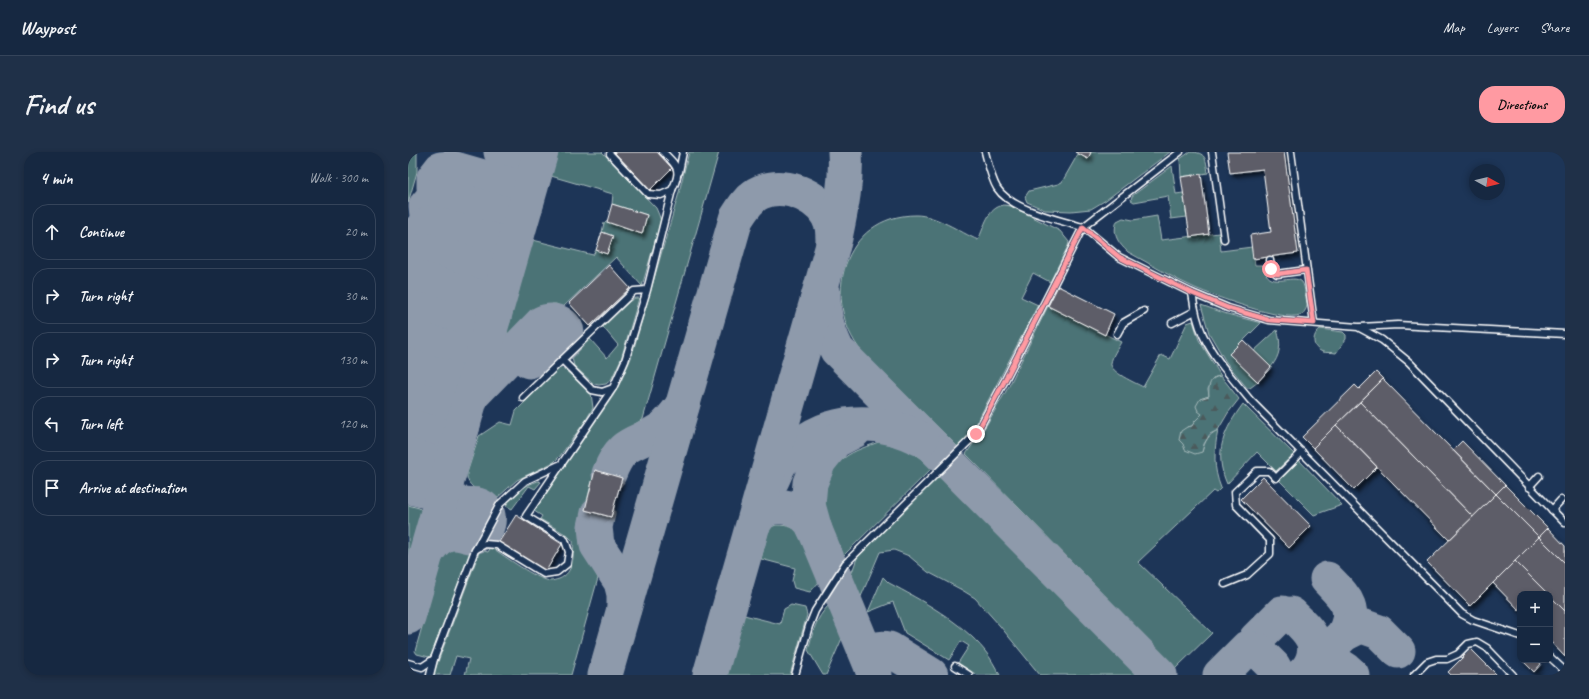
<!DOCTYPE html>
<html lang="en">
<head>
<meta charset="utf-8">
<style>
  :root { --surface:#162841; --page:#1f3048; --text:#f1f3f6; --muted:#9ea6b1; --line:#35445a; --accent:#ff9aa2 }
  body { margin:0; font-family:Caveat,sans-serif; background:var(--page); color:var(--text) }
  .controls { position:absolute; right:12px; bottom:12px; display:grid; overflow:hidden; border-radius:8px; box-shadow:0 2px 6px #0003 }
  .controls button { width:36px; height:36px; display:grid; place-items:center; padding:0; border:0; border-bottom:1px solid var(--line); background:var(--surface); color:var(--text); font:20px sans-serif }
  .compass { position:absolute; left:1061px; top:12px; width:36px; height:36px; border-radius:50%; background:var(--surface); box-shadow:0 2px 6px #0003; rotate:98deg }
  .stop { position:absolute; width:12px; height:12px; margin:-9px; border:3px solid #ff9aa2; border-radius:50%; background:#fff }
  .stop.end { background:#ff9aa2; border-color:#fff; box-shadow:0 1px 4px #0008 }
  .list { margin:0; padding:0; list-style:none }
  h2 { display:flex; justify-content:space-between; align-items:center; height:52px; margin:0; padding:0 16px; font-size:17px }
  h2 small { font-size:13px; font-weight:400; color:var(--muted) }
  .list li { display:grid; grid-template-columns:26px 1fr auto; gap:12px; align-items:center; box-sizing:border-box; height:56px; margin:0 8px 8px; padding:0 8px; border:1px solid var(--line); border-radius:16px }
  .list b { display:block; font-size:15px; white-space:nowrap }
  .list em { font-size:13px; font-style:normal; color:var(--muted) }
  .icon { flex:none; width:22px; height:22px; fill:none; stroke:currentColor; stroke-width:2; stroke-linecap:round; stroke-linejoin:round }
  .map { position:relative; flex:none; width:1157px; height:523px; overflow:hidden; border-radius:16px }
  header { display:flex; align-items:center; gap:24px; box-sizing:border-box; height:56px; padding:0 20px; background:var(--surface); border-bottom:1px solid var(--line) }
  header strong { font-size:19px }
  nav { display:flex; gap:22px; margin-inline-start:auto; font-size:14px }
  .intro { display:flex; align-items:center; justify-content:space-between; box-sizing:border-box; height:96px; padding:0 24px }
  h1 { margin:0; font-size:28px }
  .button { padding:10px 18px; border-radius:16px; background:var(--accent); color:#111; font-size:14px; font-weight:700 }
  main { display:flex; gap:24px; padding:0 24px }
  aside { flex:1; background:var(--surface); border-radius:16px; box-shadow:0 2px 6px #0003 }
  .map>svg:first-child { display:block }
</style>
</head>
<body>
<header>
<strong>Waypost</strong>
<nav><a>Map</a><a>Layers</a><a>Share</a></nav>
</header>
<div class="intro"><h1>Find us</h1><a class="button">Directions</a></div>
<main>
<aside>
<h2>4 min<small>Walk · 300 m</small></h2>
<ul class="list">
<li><svg class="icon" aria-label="ahead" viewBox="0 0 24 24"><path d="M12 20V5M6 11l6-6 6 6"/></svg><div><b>Continue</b></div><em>20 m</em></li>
<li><svg class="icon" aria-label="right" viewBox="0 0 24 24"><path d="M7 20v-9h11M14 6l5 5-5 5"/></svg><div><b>Turn right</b></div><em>30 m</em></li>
<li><svg class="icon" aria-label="right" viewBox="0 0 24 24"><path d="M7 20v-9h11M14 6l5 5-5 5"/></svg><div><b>Turn right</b></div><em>130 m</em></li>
<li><svg class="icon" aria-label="left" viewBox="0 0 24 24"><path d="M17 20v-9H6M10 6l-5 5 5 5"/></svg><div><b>Turn left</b></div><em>120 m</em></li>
<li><svg class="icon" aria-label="arrive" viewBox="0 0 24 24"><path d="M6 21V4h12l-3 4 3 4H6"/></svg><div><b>Arrive at destination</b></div></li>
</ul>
</aside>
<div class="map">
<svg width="1157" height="523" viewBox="0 0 1157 523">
  <defs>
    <pattern id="forest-firs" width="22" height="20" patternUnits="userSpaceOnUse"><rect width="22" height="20" fill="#4b7376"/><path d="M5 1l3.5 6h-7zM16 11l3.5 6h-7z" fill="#4c5a5b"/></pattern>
    <filter id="shadow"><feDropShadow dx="2.5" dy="4" stdDeviation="2" flood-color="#0009"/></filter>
  </defs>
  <rect width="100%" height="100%" fill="#1d3557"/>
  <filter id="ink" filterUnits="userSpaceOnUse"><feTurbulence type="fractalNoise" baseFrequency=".025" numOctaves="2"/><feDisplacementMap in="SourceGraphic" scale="8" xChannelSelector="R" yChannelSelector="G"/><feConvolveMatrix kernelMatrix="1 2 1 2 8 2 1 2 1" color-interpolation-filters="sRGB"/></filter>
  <g filter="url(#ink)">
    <g fill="#4b7376" stroke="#a5b9ba">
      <path d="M0,0H9V20L0,51Z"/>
      <path d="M150,0H194L248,56L251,63L253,69L234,134L208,105L155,155L148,152H144L110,183H102L99,181V175L125,88L185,103L188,98L199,101L205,84L194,80L196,71L199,70L233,82L239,63L204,52L205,42L143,24Z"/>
      <path d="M281,0H311L235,267L206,285L192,303L187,318L173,371L172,381L173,391L190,426L163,523H57L61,507L48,504L42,523H25L72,398L80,400L83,395C98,405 126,426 142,429C145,429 147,428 151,427C166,421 166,403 165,389L159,383L132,367L134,364L126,359L205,244L213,229L223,206L270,44Z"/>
      <path d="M683,0H762L698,48L683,57L663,59L637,58L619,50L617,45L621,39L650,32L654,30L670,2L680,7Z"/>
      <path d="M782,0C798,0 798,7 800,21L773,25L772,7Z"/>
      <path d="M764,14L768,42L775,41L779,65L763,67L760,44L726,50L723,48L724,44Z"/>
      <path d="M596,53L603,54L652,79L661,90L660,94L642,130L625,121L613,145L630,153L570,268L563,280L550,295L454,200C412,149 435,63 508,63C528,63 552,80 570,88C577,74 579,56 596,53Z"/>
      <path d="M749,64L753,88L811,81L813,99L844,95L847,113H855C860,141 884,120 894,130C896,133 897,138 897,142C898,145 899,150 899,154C898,157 896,162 892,163C875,170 806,144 787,136C764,126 743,112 720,100C710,91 704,82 709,69L715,66L725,68Z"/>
      <path d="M227,146H231L213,207L203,228L198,232L191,233L186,232L166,214L164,206L182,187L199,206L210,193L195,175L222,149Z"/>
      <path d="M793,153L819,162L853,171L822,202L850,230L842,236H839L818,210L801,181Z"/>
      <path d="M640,154L713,190C710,196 704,204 703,211C701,220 728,231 735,235L753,203L762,207L779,171L785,169L791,188L813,224L807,225L800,237L801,244L792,247L795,261L787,269L784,274L779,275L794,300C797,289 800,283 810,278C806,299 805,316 813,336L808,341L805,339L730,410L804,481L768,516L558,302L579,272L601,234Z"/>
      <path d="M912,177L935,180L938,183V187L928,201C924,200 918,201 915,200C903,196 904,183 912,177Z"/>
      <path d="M869,178C874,192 872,204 863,215L846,199Z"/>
      <path d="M153,216L156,217L183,241L185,256L178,268L152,304L146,310L109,328L88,347C77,342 57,336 59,321L71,284L92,270L104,273L108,259L150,217Z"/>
      <path d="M835,252L886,302L868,319L849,300L819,332C805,300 816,278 835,252Z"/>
      <path d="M473,289C492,291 510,303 524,316L435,404C421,372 401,332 436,306C446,298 461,294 473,289Z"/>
      <path d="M891,308L934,353L906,363L871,328Z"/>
      <path d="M532,323L730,523H632L592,474L567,446L554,438L520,420L501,404L486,398L472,400L452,447L443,423L449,406Z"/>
      <path d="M130,329L133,330L127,337L121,334L104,357L98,354C103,341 118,333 130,329Z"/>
      <path d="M0,353L11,356L16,360L0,415Z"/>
      <path d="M368,373C380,373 387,375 394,384L412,429L402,440L386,436L384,429L387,416L353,407L361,376Z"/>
      <path d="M45,395L63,398L24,502L21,505L9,502L7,499L33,409L39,396Z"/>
      <path d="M475,425L481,431C513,448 554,470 577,499C583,506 587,515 592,523H569L550,511L561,494L553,489L541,508L497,481L485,450L460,460Z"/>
      <path d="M383,453L397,456L399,463L382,523H319L336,463L372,472L376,457Z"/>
      <path d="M421,453L435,484L418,523H415L400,498C405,480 407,467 421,453Z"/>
    </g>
    <path fill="url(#forest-firs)" stroke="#a5b9ba" d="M813,224L831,247L820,261L810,278L802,282L796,292L794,300L787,302L777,298L775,292L771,288L773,279L779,275L784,274L787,269L794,262L790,259L788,254L792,247L801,244C800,233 802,225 813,224Z"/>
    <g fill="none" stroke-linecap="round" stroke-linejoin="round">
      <g stroke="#8e9aab" stroke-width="35">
        <path d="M93,0C108,4 135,7 124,29L115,35"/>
        <path d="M36,44L26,36V26L33,17L44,16L110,35C123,43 121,58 107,63"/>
        <path d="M28,72L19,64L18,54L26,45L36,44L102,63C111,69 113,79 106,87"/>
        <path d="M10,84C12,77 16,73 23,71L94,91L98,94L103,103L100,113L93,118"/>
        <path d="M12,127L3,120L2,110L9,100L20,99L86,118L93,126L94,136L88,144L83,146"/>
        <path d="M0,129L7,127H12L78,147C87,152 89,162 83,170"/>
        <path d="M415,140C415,163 419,177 429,198L752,523"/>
        <path d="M0,155L71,174C78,180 80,187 76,197L69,201"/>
        <path d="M0,184L62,202C72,208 74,219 65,227"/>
        <path d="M0,214L54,230C65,237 66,248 55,256"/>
        <path d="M67,240L134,171C149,164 167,176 155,191C148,200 131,204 121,209"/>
        <path d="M0,244L47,258C57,265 58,276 48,284"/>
        <path d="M0,274L39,285L46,292L48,297L44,307L39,311"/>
        <path d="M0,304C10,307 24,309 33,314C37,318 40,322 39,328C37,348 12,337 0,334"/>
        <path d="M201,322C215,285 229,295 256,275C263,269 268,262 274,254"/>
        <path d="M364,328C367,322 369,316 372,311C376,306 382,302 386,298C422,265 470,265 513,287"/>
        <path d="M190,361L187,375L189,393L213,430L216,442V456"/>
        <path d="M346,371C349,367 352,361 356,359C369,350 391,356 401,368C404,371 405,375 407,378L467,523"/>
        <path d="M407,378L400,353L402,331L411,309L427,289L446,279"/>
        <path d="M19,400C27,387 38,378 54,382C61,384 66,386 72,382C83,376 84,357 70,353C67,352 62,353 58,352"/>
        <path d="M919,427C936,445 950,455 936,482"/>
        <path d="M883,462C901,479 916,491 900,517"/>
        <path d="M0,465L133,0"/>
        <path d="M848,487L874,461"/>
        <path d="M848,497L865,514L870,523"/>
        <path d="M464,516C463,501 466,494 481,497L523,523"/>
        <path d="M900,517C916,507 931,509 944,523"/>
        <path d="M197,523L328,67C334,57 341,45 353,40C379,29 417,46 424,74C425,80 425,87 425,93"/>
        <path d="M302,523L427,86C433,57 439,30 437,0"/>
        <path d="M812,523L839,496"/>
        <path d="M894,523L936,482L950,475H957L971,480L990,499"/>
      </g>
    </g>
    <g fill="#5d5d67" stroke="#fff" filter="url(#shadow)">
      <path d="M206,0H249L264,16L242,38Z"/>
      <path d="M667,0H683L680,7Z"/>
      <path d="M819,0H876L890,101L845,107L842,83L863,80L855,17L822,21Z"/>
      <path d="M793,22L801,82L782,85L773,25Z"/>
      <path d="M204,52L239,63L234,82L199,70Z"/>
      <path d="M194,80L205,84L199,102L188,98Z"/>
      <path d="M201,113L222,136L182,174L161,151Z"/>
      <path d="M650,134L706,162L697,183L640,154Z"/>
      <path d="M835,188L863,215L850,230L821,202Z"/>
      <path d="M968,220L975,227L905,296L894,285L947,233L951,237Z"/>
      <path d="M975,227L1088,342L1065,365L952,250Z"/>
      <path d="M952,250L1065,365L1041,388L928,273Z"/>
      <path d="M928,273L969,315L946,338L905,296Z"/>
      <path d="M1054,289L1097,333L1088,342L1045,298Z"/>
      <path d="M187,318L214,326L203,365L177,358Z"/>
      <path d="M855,325L903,374L881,396L833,347Z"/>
      <path d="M1097,333L1140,376L1131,385L1088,342Z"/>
      <path d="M1088,342L1131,385L1062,454L1019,410Z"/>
      <path d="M108,363L154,392L138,419L91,390Z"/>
      <path d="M1140,376L1157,394V411L1131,385Z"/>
      <path d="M1131,385L1157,411V459L1142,444V442H1140L1107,409Z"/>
      <path d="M1107,409L1140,442H1112V459L1085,431Z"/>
      <path d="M1142,444L1157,459V505L1142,489Z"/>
      <path d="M1063,497L1089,523H1043L1040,520Z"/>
      <path d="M1114,508H1130L1133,512L1126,520Z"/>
    </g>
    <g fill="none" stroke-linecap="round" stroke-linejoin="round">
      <defs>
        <g id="lane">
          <path d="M577,0C580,11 583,26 589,36C603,58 651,68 675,75L772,0"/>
          <path d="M804,0L816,87"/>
          <path d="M883,0L906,171"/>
          <path d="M202,2L240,42L253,43L264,38C274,18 270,15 255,0"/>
          <path d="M271,20L275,0"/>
          <path d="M862,108L863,117L869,122L898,118"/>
          <path d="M239,138L217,209L205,236L194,240L184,238L154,208L226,139L239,138L264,38"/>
          <path d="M784,141C786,155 789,170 795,183C806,207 826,228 842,248L1054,462L1065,468L1112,484"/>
          <path d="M764,171L787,159"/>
          <path d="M952,175L990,173L1157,182"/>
          <path d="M709,182L715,171L736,159"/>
          <path d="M115,246L154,208"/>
          <path d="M1121,335L1131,324"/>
          <path d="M1144,358L1153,348"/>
          <path d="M68,397L92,352L117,329L151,313"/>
          <path d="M817,432L839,423L862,402V388L828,353L827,340L849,319H861L868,326L894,300"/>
          <path d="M1142,505L1157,519"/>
          <path d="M0,511L14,515L26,507"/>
          <path d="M547,514L561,523"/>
          <path d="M22,523L26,507L67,398L77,392L89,393L136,422L149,420L159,412L161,400L157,388L118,364L205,236"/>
          <path d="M387,523L401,474L407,459L437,412L568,282L596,230L675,75L711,105L784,141L820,156L861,168L950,175L974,188L1001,210L1157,371"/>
          <path d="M1006,523L1019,510L1028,507H1039L1050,502L1060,492L1069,490L1079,496L1105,523"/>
        </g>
      </defs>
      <use href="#lane" stroke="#fff" stroke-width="9"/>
      <use href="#lane" stroke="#1d3557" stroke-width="6"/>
    </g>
  </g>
  <g fill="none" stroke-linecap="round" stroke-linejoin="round" filter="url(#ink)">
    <path stroke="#ff9aa2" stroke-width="5" d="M568,282L596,230L675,75L711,105L784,141L820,156L861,168L906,171L898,118L869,122L863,117"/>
  </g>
</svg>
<div class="controls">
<button>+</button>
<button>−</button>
</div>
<svg class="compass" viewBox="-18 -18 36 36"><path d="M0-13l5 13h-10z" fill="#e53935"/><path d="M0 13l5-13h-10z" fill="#9ea6b1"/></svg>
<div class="stop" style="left:863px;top:117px"></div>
<div class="stop end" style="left:568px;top:282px"></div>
</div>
</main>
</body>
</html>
